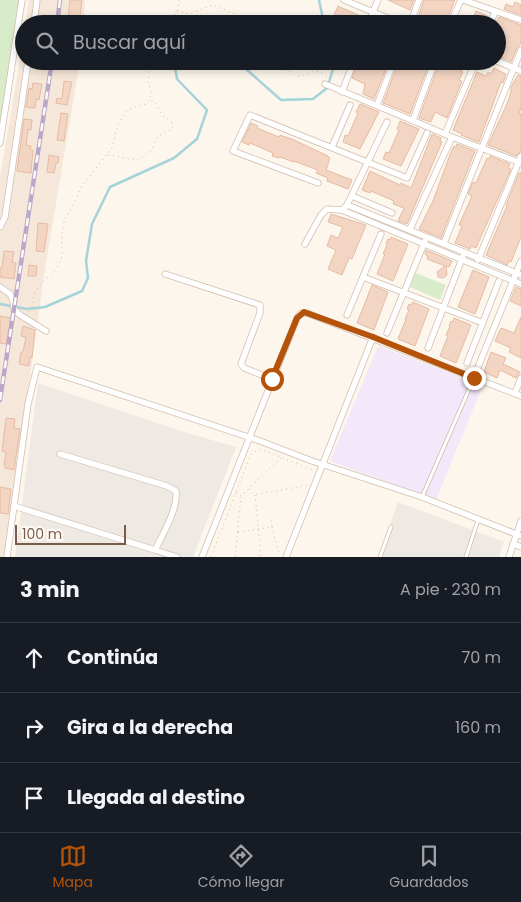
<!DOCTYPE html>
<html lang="es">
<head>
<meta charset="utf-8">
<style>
  :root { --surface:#171b24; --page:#20242c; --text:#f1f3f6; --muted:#9ea1a6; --line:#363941; --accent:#b45309 }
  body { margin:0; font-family:Poppins,sans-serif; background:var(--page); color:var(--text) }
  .scale { position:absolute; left:15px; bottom:12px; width:111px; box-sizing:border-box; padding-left:5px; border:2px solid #7a5c4d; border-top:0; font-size:14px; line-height:18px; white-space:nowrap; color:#7a5c4d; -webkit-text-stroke:4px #fffaf3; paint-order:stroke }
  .stop { position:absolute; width:15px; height:15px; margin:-11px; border:4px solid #b45309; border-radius:50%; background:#fff }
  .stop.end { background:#b45309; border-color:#fff; box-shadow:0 1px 5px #0008 }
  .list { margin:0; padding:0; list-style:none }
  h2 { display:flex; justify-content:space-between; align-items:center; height:65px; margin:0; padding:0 20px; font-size:21px }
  h2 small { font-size:16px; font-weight:400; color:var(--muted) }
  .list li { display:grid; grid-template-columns:32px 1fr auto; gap:15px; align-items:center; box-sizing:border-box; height:70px; padding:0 20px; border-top:1px solid var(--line) }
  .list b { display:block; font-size:19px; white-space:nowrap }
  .list em { font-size:16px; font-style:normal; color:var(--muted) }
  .icon { flex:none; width:28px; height:28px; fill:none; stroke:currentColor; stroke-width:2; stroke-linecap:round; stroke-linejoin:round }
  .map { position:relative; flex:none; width:521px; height:557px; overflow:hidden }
  .search { position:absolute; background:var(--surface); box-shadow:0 2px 8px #0003; left:15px; right:15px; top:15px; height:55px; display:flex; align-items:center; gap:12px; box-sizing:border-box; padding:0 18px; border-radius:28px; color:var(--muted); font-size:19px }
  .sheet { height:275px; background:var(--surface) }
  nav { display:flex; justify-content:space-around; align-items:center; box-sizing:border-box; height:70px; border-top:1px solid var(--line); background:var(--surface); font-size:14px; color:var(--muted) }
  nav a { display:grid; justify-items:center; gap:2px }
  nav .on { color:var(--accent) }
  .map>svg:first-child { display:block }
</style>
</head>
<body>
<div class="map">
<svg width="521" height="557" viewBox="0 0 521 557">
  <rect width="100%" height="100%" fill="#fdf6ec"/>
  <g fill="#f5e8da">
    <path d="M29,0H85L84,24H26Z"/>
    <path d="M24,37V61H80L45,269L5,557H0V176Z"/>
  </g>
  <g fill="#efe9e4">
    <path d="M38,383L181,431L236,447L193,557H15Z"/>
    <path d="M398,502L504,542L499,557H378Z"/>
  </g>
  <path fill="#f3e8fa" d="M378,346L483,385L436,500L330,461Z"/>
  <g fill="#d8ecc9">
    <path d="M0,0H20L0,123Z"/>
    <path d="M416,273L446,285L440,300L410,287Z"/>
  </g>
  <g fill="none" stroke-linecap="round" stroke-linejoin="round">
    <g stroke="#a5d3da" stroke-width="2.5">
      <path d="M319,0L324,24"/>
      <path d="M237,61L281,100L313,99L327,88"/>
      <path d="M329,82L333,69L332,61"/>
      <path d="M0,304L27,309L45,307L82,291L88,278L86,261L92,224L110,187L174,158L197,139L207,110L177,79L174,61"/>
    </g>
  </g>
  <g fill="#f3d5c3" stroke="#e6bba3">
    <path d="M70,0H82L79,24H71L72,19H68Z"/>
    <path d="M388,0H414L410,10Z"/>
    <path d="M424,0H455L445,24H416Z"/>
    <path d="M515,2L521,5V15L504,9L506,4L513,7Z"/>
    <path d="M338,6L365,18L363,24H339L340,21L333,18Z"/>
    <path d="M476,11L488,16L485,24H471Z"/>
    <path d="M499,17L521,25V43L517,48L511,62L498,56L499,55L497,54V24H495Z"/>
    <path d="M359,61H389L374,99L363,94L365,84L352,78Z"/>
    <path d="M399,61L413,66L415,61H430L410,114L383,103Z"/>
    <path d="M440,61H464L460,71L463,72L459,80L462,81L447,118L435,112L431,122L419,118Z"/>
    <path d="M494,68L506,74L503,83L501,82L479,142L461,135L462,134L453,130L477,72L486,76L488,72L491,74Z"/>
    <path d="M518,75L521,76V108L519,113L521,114V151L516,156L488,145L507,104L511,92V87Z"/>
    <path d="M64,81L72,82L67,105L56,103L57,98L62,99Z"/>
    <path d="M33,83L42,84L39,100L36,99L35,108L26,107L29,88L32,89Z"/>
    <path d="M360,104L379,112L360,149L343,142L345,135L348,136L358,113L356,112Z"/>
    <path d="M61,113L68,114L64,141L57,140Z"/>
    <path d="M24,119L32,120L31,130L28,129L26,145L31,146L30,150H33L31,173L17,171Z"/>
    <path d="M400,121L419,129L401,166L383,159L386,152L389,153L399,130L397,129Z"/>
    <path d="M251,123L258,126L257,128L279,137L280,135L294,140L328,156L330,158L326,170L352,180L348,189L327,181L328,178L316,173L318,170L294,161V162L280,157L279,158L272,156L273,153L250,143L249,145L242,142Z"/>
    <path d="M432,134L441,138L440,141L442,142L407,224L398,221L404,208L393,204L394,201L371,191L370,193L362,190L370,171L400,185L401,183L411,188Z"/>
    <path d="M457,144L475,151L441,238L419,229L433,201L451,152L454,146L456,147Z"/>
    <path d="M49,155L59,157L58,163H56L54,173L47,172Z"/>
    <path d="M490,156L510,164L508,168L511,169L476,248L471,246L470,249L455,243L462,226L459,225L472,196L468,194L473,182L476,183L487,158L489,159Z"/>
    <path d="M519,173H521V237L511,262L509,261L507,265L486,255L507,206L506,205Z"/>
    <path d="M331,214L366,225L352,259L349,258L342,275L328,269L336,250L327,246L331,235L338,238L343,227L328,222Z"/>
    <path d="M38,223L48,224L44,252L36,251Z"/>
    <path d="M391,237L408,244L393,281L377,274L385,254H383L387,245L386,244L388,239L390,240Z"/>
    <path d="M426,250L452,261L449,267L446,266L447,275L443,278L438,277L437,272L445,266L427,259L428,256L425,254Z"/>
    <path d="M4,251L14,252L12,262L16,263L14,279L0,277V268H2Z"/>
    <path d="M29,265L37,266L36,276H28Z"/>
    <path d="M473,270L489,277L475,314L458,307Z"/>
    <path d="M372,285L388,292L374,330L357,323Z"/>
    <path d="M516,287L521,289V306L510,301Z"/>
    <path d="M413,302L429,309L415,346L398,339L406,319H405L409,310L407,309L409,304L411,305Z"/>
    <path d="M0,316L11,318L6,344L0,343Z"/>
    <path d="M521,317V358L509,352L511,348L495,341L501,328L514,333Z"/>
    <path d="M454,318L471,325L456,363L440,356L448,336L446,335L450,326H449L451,321L453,322Z"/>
    <path d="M23,326L35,330L32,358L30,357L29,366L19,364L21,352H23L26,337L21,336Z"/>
    <path d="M491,352L506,358L503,364L520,372L516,378L500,370L497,378L484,372Z"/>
    <path d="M6,418L15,419L14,428L20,429L14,470L5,468V465H4L6,452L2,451Z"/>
    <path d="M0,487L11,489L8,514L0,513Z"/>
  </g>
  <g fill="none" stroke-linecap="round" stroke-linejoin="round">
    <defs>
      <g id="lane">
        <path d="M422,497L474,378"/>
        <path d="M380,557L391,527"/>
        <path d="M466,557L478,520"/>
      </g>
      <g id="street">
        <path d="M344,0L402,24"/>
        <path d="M463,0L521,20"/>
        <path d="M34,24L37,0"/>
        <path d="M368,24L378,0"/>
        <path d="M410,24L419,0"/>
        <path d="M450,24L461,0"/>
        <path d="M490,24L495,12"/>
        <path d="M497,61L521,71"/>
        <path d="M325,84L452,137L521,163"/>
        <path d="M342,92L354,61"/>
        <path d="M377,105L394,61"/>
        <path d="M413,120L435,61"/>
        <path d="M445,134L476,61"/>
        <path d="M0,143L22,0"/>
        <path d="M332,147L350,105"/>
        <path d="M318,183L233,151L250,115L407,178L427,133"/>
        <path d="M352,196L392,213"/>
        <path d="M347,205L521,275"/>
        <path d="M342,210L521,284"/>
        <path d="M0,227L5,217L28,61"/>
        <path d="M410,229L452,137"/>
        <path d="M444,243L521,50"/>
        <path d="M305,244L321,215L327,209L342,210L347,205L387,122"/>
        <path d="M478,260L521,156"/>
        <path d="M165,274L260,305V313L241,364L244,368L272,379"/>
        <path d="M363,277L483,323"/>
        <path d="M0,287L10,294L13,300L14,309L20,315L46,331"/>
        <path d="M347,315L381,234"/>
        <path d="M387,333L425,241"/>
        <path d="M428,348L463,256"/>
        <path d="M467,363L499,281"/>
        <path d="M474,377L521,261"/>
        <path d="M515,393L521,378"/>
        <path d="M60,454L167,486L176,491C178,509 163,534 155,550L177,557"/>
        <path d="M14,506L155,550"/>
        <path d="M513,544L521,547"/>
        <path d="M7,557L28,404L37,367L260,441L312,461L422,497L521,536"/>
        <path d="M202,557L297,318L301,313H307L521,396"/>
        <path d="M286,557L373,337"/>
        <path d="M509,557L521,521"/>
      </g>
    </defs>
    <use href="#lane" stroke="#d1beb0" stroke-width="4.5"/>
    <use href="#street" stroke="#d1beb0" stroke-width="7"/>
    <g stroke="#d9b8a5" stroke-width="1" stroke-dasharray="1 4" stroke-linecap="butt">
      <path d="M177,11L189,14L212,5L236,14L246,24"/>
      <path d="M170,24L177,11L179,0"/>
      <path d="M280,61L285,70L289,71L295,76C304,77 310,71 319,71L330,78"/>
      <path d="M108,155L138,160L151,151L158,136L172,129L173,125C171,119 165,119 161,113C157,107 157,103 150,99"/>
      <path d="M29,312L33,305L34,294L41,283L54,272L60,262L62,256V232L65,218L76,200L81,187L112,148L118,125L128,109L146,104L150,99L151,91L148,82L150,61"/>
      <path d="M249,489L255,495L308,485"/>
      <path d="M236,493L241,496L281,458"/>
      <path d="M255,495L261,557"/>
      <path d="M272,527L278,551L281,554"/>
      <path d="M238,532L272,527L270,517"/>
      <path d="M211,557L251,454L260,449L313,470"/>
      <path d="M235,557L241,497"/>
    </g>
    <use href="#lane" stroke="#fff" stroke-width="3"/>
    <use href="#street" stroke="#fff" stroke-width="5.5"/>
    <defs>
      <g id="rail">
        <path d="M57,24L60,0"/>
        <path d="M0,400L52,61"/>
      </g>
    </defs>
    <use href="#rail" stroke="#b9a8c9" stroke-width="4.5"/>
    <use href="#rail" stroke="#fffaf3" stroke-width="2.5" stroke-dasharray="8" stroke-linecap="butt"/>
  </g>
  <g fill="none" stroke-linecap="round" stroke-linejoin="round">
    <path stroke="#b45309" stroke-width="6" d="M272,379L297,318L304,312L373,337L474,378"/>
  </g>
</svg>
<div class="scale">100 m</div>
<div class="stop" style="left:272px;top:379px"></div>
<div class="stop end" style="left:474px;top:378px"></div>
<div class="search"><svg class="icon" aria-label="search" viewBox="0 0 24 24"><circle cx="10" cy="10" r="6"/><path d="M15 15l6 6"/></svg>Buscar aquí</div>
</div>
<section class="sheet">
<h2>3 min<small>A pie · 230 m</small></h2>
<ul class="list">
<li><svg class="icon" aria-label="ahead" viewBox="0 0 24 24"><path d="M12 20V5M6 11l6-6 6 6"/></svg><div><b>Continúa</b></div><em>70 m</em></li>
<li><svg class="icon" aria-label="right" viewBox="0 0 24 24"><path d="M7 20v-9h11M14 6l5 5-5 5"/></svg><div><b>Gira a la derecha</b></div><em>160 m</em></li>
<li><svg class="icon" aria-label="arrive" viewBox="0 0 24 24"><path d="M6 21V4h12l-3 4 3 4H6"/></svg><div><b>Llegada al destino</b></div></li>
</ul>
</section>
<nav>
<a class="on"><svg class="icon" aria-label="map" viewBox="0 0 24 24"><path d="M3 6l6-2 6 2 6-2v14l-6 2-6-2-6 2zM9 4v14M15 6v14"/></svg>Mapa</a>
<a><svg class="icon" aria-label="directions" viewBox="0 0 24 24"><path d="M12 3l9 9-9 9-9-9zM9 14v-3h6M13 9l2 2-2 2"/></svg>Cómo llegar</a>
<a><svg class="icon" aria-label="saved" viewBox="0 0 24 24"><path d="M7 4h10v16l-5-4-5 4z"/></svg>Guardados</a>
</nav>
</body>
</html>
